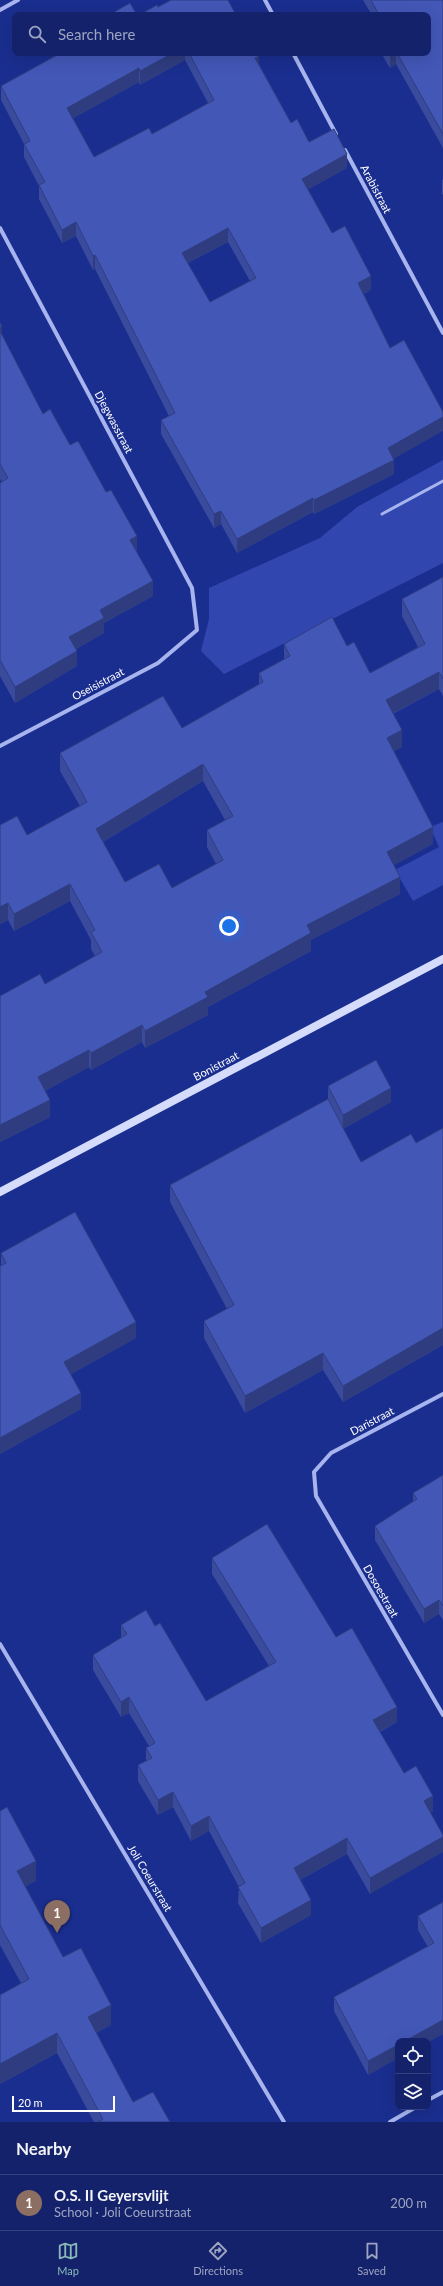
<!DOCTYPE html>
<html lang="en">
<head>
<meta charset="utf-8">
<style>
  :root { --surface:#14226b; --page:#212f73; --text:#f1f3f6; --muted:#9da4c1; --line:#333f7e; --accent:#8bbbb9 }
  body { margin:0; font-family:Lato,sans-serif; background:var(--page); color:var(--text) }
  .controls { position:absolute; right:12px; bottom:12px; display:grid; overflow:hidden; border-radius:8px; box-shadow:0 4px 16px #0002 }
  .controls button { width:36px; height:36px; display:grid; place-items:center; padding:0; border:0; border-bottom:1px solid var(--line); background:var(--surface); color:var(--text); font:20px sans-serif }
  .scale { position:absolute; left:12px; bottom:10px; width:103px; box-sizing:border-box; padding-left:4px; border:2px solid #fff; border-top:0; font-size:11px; line-height:14px; white-space:nowrap; color:#fff; -webkit-text-stroke:3px #1a2e8f; paint-order:stroke }
  .you { position:absolute; left:229px; top:926px; width:14px; height:14px; margin:-10px; border:3px solid #fff; border-radius:50%; background:#1a73e8; box-shadow:0 0 0 6px #1a73e833 }
  .badge { display:grid; place-items:center; width:26px; height:26px; border-radius:50%; background:var(--accent); color:#fff; font-size:13px; font-weight:700 }
  .pin { position:absolute; translate:-50% -33px; filter:drop-shadow(0 1px 2px #0008) }
  .pin::after { content:''; position:absolute; top:21px; width:14px; height:12px; background:inherit; clip-path:polygon(0 0,100% 0,50% 100%) }
  .list { margin:0; padding:0; list-style:none }
  h2 { display:flex; justify-content:space-between; align-items:center; height:52px; margin:0; padding:0 16px; font-size:17px }
  h2 small { font-size:13px; font-weight:400; color:var(--muted) }
  .list li { display:grid; grid-template-columns:26px 1fr auto; gap:12px; align-items:center; box-sizing:border-box; height:56px; padding:0 16px; border-top:1px solid var(--line) }
  .list b { display:block; font-size:15px; white-space:nowrap }
  .list p { margin:0; font-size:13px; white-space:nowrap; color:var(--muted) }
  .list em { font-size:13px; font-style:normal; color:var(--muted) }
  .icon { flex:none; width:22px; height:22px; fill:none; stroke:currentColor; stroke-width:2; stroke-linecap:round; stroke-linejoin:round }
  .map { position:relative; flex:none; width:443px; height:2122px; overflow:hidden }
  .search { position:absolute; background:var(--surface); box-shadow:0 4px 16px #0002; left:12px; right:12px; top:12px; height:44px; display:flex; align-items:center; gap:10px; box-sizing:border-box; padding:0 14px; border-radius:8px; color:var(--muted); font-size:15px }
  .sheet { height:108px; background:var(--surface) }
  nav { display:flex; justify-content:space-around; align-items:center; box-sizing:border-box; height:56px; border-top:1px solid var(--line); background:var(--surface); font-size:11px; color:var(--muted) }
  nav a { display:grid; justify-items:center; gap:2px }
  nav .on { color:var(--accent) }
  .map>svg:first-child { display:block }
</style>
</head>
<body>
<div class="map">
<svg width="443" height="2122" viewBox="0 0 443 2122">
  <rect width="100%" height="100%" fill="#1a2e8f"/>
  <g fill="#3147af">
    <path d="M443,460V563L224,674L201,651L209,619V588L320,538L357,507Z"/>
    <path d="M443,822V885L413,901L395,870L439,847L430,827Z"/>
  </g>
  <g fill="none" stroke-linecap="round" stroke-linejoin="round">
    <path stroke="#a7b4ee" stroke-width="3" d="M382,514L443,481"/>
    <g stroke="#a7b4ee" stroke-width="4">
      <path d="M265,0L273,15"/>
      <path d="M0,10L18,0"/>
      <path d="M293,53L336,134"/>
      <path d="M345,150L443,333"/>
      <path d="M0,228L192,588L197,630L158,663L0,746"/>
      <path d="M443,1394L331,1453L314,1472L316,1496L443,1715"/>
      <path d="M0,1644L284,2122"/>
      <path d="M428,2100L443,2092"/>
      <path d="M390,2122L416,2107"/>
    </g>
    <path stroke="#d5dbfa" stroke-width="8" d="M0,1192L443,959"/>
  </g>
  <g fill="#3a4b9d" fill-rule="evenodd">
    <path d="M363,0H443V148L396,64L390,68L381,53H428V15H372Z"/>
    <path d="M53,53H257L259,64L291,123L309,142L347,168L308,189L332,233L371,290L363,294L394,459V474L314,514L313,512L237,553L221,524L214,528L161,434V420L169,416L95,269L93,270L76,236L62,243L39,199V186L24,157V144L1,100V86L53,57ZM185,60L208,103L152,134L94,157L73,118L139,82L140,85ZM228,242L250,281L210,302L188,263Z"/>
    <path d="M443,179V195L442,194V180Z"/>
    <path d="M0,322L2,335L43,414L70,445L137,551H136L153,596L104,623V633L76,649L77,666L15,703L0,676V483L2,482L0,479Z"/>
    <path d="M443,577V696L439,689L393,714L402,747L394,751L433,844L394,865L400,894L311,940V951L208,1007V1015L145,1048L142,1042L91,1070L89,1067L45,1091L50,1117L0,1142L45,984L95,956L91,949V940L70,901L14,931L8,920L0,924L27,835L80,806L60,771V753L182,728L259,684V673L284,660V644L347,646L370,673L418,647L402,616V599ZM203,781L225,820L207,830V847L216,864L172,888L125,882L103,842Z"/>
    <path d="M328,1086L391,1102L343,1129L361,1162L416,1143L443,1128V1345L343,1402L323,1370L245,1413L204,1338V1321L227,1309L170,1202V1185L328,1099Z"/>
    <path d="M1,1253L136,1338L71,1374L81,1409L0,1454V1266H1Z"/>
    <path d="M443,1475V1620L439,1614L424,1623L375,1540V1526L413,1502V1493Z"/>
    <path d="M212,1558L336,1637L397,1722L380,1732L404,1773L433,1811L430,1813L370,1894L347,1854L300,1880L311,1915L261,1943L238,1903L239,1887L209,1831L191,1841L173,1807L158,1815L138,1781V1765L146,1761V1748L149,1746L129,1713L121,1717L93,1670V1655L121,1638V1625L155,1626L206,1701L269,1666L212,1574Z"/>
    <path d="M0,1811L36,1881L25,1886L63,1957L111,2025L96,2033L133,2102L170,2122H94L57,2053L0,2084V1995L21,1983L0,1945Z"/>
    <path d="M443,1902V2034L428,2042V2041L368,2075L334,2011V1997L428,1947L418,1930V1916Z"/>
  </g>
  <g fill="#2f3d80">
    <path d="M173,53H185V60L140,85V71Z"/>
    <path d="M391,53H396V64L390,68V54Z"/>
    <path d="M259,56V70L255,58Z"/>
    <path d="M139,68V82L67,122V108Z"/>
    <path d="M347,154V168L302,193V179Z"/>
    <path d="M76,222V236L62,243V230Z"/>
    <path d="M228,228V242L182,266V253Z"/>
    <path d="M95,255V269L93,270V256Z"/>
    <path d="M371,276V290L358,296V283Z"/>
    <path d="M2,327V342L0,343V328Z"/>
    <path d="M443,417V431L388,462V448Z"/>
    <path d="M394,460V474L314,514V500Z"/>
    <path d="M313,498V512L237,553V539Z"/>
    <path d="M221,511V524L214,528V514Z"/>
    <path d="M137,536V551L130,555V540Z"/>
    <path d="M153,581V596L104,623V633L69,653V637L100,610Z"/>
    <path d="M77,651V666L15,703V687Z"/>
    <path d="M439,672V689L386,717V700Z"/>
    <path d="M402,730V747L387,755V738Z"/>
    <path d="M203,764V781L96,846V829Z"/>
    <path d="M433,827V844L387,869V852Z"/>
    <path d="M400,877V894L311,940V951L208,1007V1015L145,1048V1031L205,992L307,925Z"/>
    <path d="M70,884V901L14,931V914Z"/>
    <path d="M8,903V920L0,924V907Z"/>
    <path d="M142,1025V1042L91,1070V1053Z"/>
    <path d="M89,1050V1067L38,1095V1077Z"/>
    <path d="M391,1088V1102L343,1129V1115Z"/>
    <path d="M50,1100V1117L0,1142V1125Z"/>
    <path d="M136,1322V1338L64,1378V1362Z"/>
    <path d="M443,1328V1345L343,1402V1386Z"/>
    <path d="M323,1353V1370L245,1413V1396Z"/>
    <path d="M81,1393V1409L0,1454V1438Z"/>
    <path d="M439,1600V1614L424,1623V1609Z"/>
    <path d="M129,1697V1713L121,1717V1702Z"/>
    <path d="M397,1707V1722L373,1735V1720Z"/>
    <path d="M173,1792V1807L158,1815V1800Z"/>
    <path d="M433,1796V1811L424,1817V1801Z"/>
    <path d="M209,1816V1831L191,1841V1826Z"/>
    <path d="M443,1837V1852L370,1894V1878Z"/>
    <path d="M347,1838V1854L294,1883V1868Z"/>
    <path d="M36,1861V1881L17,1891V1871Z"/>
    <path d="M311,1900V1915L261,1943V1928Z"/>
    <path d="M111,2005V2025L88,2037V2017Z"/>
    <path d="M443,2020V2034L428,2042V2041H405Z"/>
    <path d="M57,2033V2053L0,2084V2064Z"/>
    <path d="M398,2045V2058L368,2075V2061Z"/>
  </g>
  <g fill="#4357b7" stroke="#2f3d80" fill-rule="evenodd">
    <path d="M171,0H228L236,15H139L157,5L158,7Z"/>
    <path d="M371,0H443V134L397,53H428V15H379Z"/>
    <path d="M130,3L137,15H109Z"/>
    <path d="M58,53H173L140,71L139,68L67,108L94,157L149,128L152,134L214,100L189,53H257L259,56L255,58L291,123L297,119L309,142L334,129L347,154L302,179L332,233L345,226L371,276L358,283L390,348L404,340L443,412V417L388,448L394,460L314,500L313,498L237,539L221,511L214,514L161,420L175,413L95,255L93,256L76,222L62,230L39,185L45,182L24,144L30,141L1,86L59,54ZM228,228L256,278L210,302L182,253Z"/>
    <path d="M0,322L2,327L0,328Z"/>
    <path d="M0,331L43,414L50,409L70,445L78,441L106,492L111,490L137,536L130,540L153,581L100,610L104,618L69,637L77,651L15,687L0,660V483L8,478L0,464Z"/>
    <path d="M443,577V679L439,672L386,700L402,730L387,738L433,827L387,852L400,877L307,925L311,933L205,992L208,997L145,1031L142,1025L91,1053L89,1050L38,1077L50,1100L0,1125V996L40,974L45,984L102,952L91,932L95,930L70,884L14,914L8,903L0,907V825L17,816L27,835L87,802L60,753L163,696L182,728L263,682L259,673L290,656L284,644L332,617L347,646L354,642L370,673L425,644L402,599ZM203,764L233,816L207,830L223,860L172,888L159,864L125,882L96,829Z"/>
    <path d="M376,1060L391,1088L343,1115L328,1086Z"/>
    <path d="M328,1099L361,1162L411,1134L416,1143L443,1128V1328L343,1386L323,1353L245,1396L204,1321L234,1305L170,1185Z"/>
    <path d="M75,1212L136,1322L64,1362L81,1393L0,1438V1266L6,1263L1,1253Z"/>
    <path d="M443,1475V1606L439,1600L424,1609L375,1526L417,1499L413,1493Z"/>
    <path d="M267,1524L336,1637L352,1628L397,1707L373,1720L404,1773L416,1766L433,1796L424,1801L443,1835V1837L370,1878L347,1838L294,1868L311,1900L261,1928L238,1887L245,1883L209,1816L191,1826L173,1792L158,1800L138,1765L152,1758L146,1748L155,1743L129,1697L121,1702L93,1655L127,1634L121,1625L146,1610L155,1626L160,1623L206,1701L276,1662L212,1558Z"/>
    <path d="M7,1807L36,1861L17,1871L63,1957L81,1948L111,2005L88,2017L133,2102L153,2092L170,2122H98L103,2119L57,2033L0,2064V1995L29,1979L0,1925V1811Z"/>
    <path d="M443,1902V2020L405,2041H398V2045L368,2061L334,1997L434,1943L418,1916Z"/>
  </g>
  <g text-anchor="middle" stroke-width="4" stroke-linejoin="round" paint-order="stroke">
    <g font-size="11" fill="#fff" stroke="#1a2e8f">
      <text transform="translate(376 189) rotate(62)" y="4">Arabistraat</text>
      <text transform="translate(114 422) rotate(62)" y="4">Djegwasstraat</text>
      <text transform="translate(98 684) rotate(-28)" y="4">Oseisistraat</text>
      <text transform="translate(216 1066) rotate(-28)" y="4">Bonistraat</text>
      <text transform="translate(372 1421) rotate(-28)" y="4">Daristraat</text>
      <text transform="translate(381 1591) rotate(60)" y="4">Dosoestraat</text>
      <text transform="translate(150 1878) rotate(59)" y="4">Joli Coeurstraat</text>
    </g>
  </g>
</svg>
<div class="controls">
<button><svg class="icon" aria-label="locate" viewBox="0 0 24 24"><circle cx="12" cy="12" r="6"/><path d="M12 2v4M12 18v4M2 12h4M18 12h4"/></svg></button>
<button><svg class="icon" aria-label="layers" viewBox="0 0 24 24"><path d="M12 4l9 5-9 5-9-5zM3 14l9 5 9-5"/></svg></button>
</div>
<div class="scale">20 m</div>
<div class="you"></div>
<div class="pin badge" style="left:57px;top:1933px;background:#8d6e63">1</div>
<div class="search"><svg class="icon" aria-label="search" viewBox="0 0 24 24"><circle cx="10" cy="10" r="6"/><path d="M15 15l6 6"/></svg>Search here</div>
</div>
<section class="sheet">
<h2>Nearby<small></small></h2>
<ul class="list">
<li><span class="badge" style="background:#8d6e63">1</span><div><b>O.S. II Geyersvlijt</b><p>School · Joli Coeurstraat</p></div><em>200 m</em></li>
</ul>
</section>
<nav>
<a class="on"><svg class="icon" aria-label="map" viewBox="0 0 24 24"><path d="M3 6l6-2 6 2 6-2v14l-6 2-6-2-6 2zM9 4v14M15 6v14"/></svg>Map</a>
<a><svg class="icon" aria-label="directions" viewBox="0 0 24 24"><path d="M12 3l9 9-9 9-9-9zM9 14v-3h6M13 9l2 2-2 2"/></svg>Directions</a>
<a><svg class="icon" aria-label="saved" viewBox="0 0 24 24"><path d="M7 4h10v16l-5-4-5 4z"/></svg>Saved</a>
</nav>
</body>
</html>
